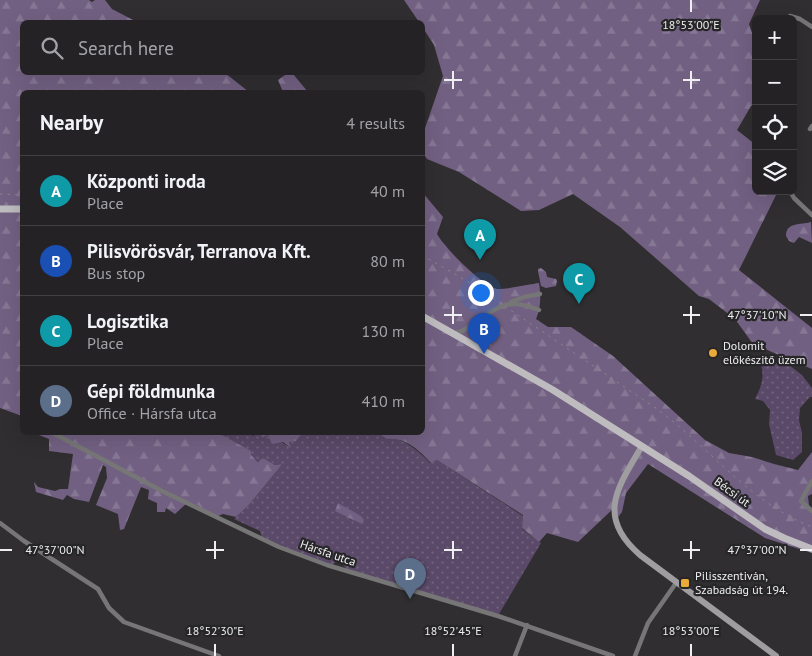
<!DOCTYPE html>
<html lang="en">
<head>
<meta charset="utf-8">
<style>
  :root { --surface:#242225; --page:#302f32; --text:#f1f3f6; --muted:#a3a4a7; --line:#413f42; --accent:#eaaa39 }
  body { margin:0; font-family:"PT Sans",sans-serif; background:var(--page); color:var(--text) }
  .controls { position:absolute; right:15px; top:15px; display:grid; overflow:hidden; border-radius:8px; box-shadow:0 5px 20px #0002 }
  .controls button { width:45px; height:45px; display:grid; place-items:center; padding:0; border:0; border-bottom:1px solid var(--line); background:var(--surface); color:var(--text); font:25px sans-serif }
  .you { position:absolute; left:480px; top:292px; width:18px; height:18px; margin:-12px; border:4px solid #fff; border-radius:50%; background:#1a73e8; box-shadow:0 0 0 8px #1a73e833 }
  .badge { display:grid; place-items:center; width:32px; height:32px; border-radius:50%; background:var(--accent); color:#fff; font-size:16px; font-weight:700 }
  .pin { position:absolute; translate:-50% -41px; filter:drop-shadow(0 1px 2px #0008) }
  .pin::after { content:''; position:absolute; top:26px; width:18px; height:15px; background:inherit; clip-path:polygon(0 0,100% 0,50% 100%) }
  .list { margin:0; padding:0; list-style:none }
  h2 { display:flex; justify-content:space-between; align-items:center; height:65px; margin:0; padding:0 20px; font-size:21px }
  h2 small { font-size:16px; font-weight:400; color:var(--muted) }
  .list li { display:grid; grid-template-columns:32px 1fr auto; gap:15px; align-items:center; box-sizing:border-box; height:70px; padding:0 20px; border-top:1px solid var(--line) }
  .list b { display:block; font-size:19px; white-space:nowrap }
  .list p { margin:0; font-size:16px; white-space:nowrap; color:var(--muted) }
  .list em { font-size:16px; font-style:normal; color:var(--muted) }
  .icon { flex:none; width:28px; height:28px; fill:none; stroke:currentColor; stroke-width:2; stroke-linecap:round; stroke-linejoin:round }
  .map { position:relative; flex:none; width:812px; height:656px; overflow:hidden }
  .search { position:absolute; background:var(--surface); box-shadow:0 5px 20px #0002; left:20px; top:20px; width:405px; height:55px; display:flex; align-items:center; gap:12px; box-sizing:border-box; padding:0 18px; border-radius:8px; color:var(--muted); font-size:19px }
  .panel { position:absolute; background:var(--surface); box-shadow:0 5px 20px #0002; left:20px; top:90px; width:405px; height:345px; border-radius:8px }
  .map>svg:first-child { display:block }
</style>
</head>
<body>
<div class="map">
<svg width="812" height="656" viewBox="0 0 812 656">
  <defs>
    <pattern id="grass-dots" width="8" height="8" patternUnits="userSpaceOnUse" patternTransform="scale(1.25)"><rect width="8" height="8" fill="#5a4968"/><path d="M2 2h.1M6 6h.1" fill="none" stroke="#72647e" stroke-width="1.8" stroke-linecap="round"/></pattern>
    <pattern id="forest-firs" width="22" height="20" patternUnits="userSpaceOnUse" patternTransform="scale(1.25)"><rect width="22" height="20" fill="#726082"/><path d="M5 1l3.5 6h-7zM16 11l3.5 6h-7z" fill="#867794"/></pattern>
  </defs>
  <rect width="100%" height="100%" fill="#302e31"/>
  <g fill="url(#grass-dots)">
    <path d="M760,361L789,365L802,375L812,388V397H810L800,408L799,420L802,433V452L793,460L776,455L769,424L770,410L763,401L755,399C762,386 765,375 760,361Z"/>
    <path d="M248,432L253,436L257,433H260L262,438L268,435L290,447L289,442L300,433H308V435L326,434V432C369,433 399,428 430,463L437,460L523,516L522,529L541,543L499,614L406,589L346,569L342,563L338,561L331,565L262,539L260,531L234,519L248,506L280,467V464L275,465L263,458L259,462L222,435L224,433Z"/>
  </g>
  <g fill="url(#forest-firs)">
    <path d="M0,0H89L92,2L95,0H105L112,9L137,22H22V72L225,73L249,92H22V416L0,408Z"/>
    <path d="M404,0H760L749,24L756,44V105L751,106L737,130L756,145V191H778L739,270L812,328V369L753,344L735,319L709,299L699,296L620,227L573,194L539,210L521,211L459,172L427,159L423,153V134L443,76L434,45L423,28L422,22H419Z"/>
    <path d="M293,74L308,92H283L278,80L285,75Z"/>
    <path d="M423,193L443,217L437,234C445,248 481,285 497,289C503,290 531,284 539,283C541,296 541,307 536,319L548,327H571L613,356L705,440L729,453L752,457L774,464L798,470L812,452V494L808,496L809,506L812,508V553L765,538L648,464L626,493L622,512L618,517L615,507L578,542L547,533L539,542L522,528L523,515L437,460L431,463C419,450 405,437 387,439L378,433L422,432Z"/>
    <path d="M811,222L812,243L799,237L794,243L789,241L786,236C786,222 800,225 811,222Z"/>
    <path d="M541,268L546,272L547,277L556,279L557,281L556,286L546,288L541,286L538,271V269Z"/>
    <path d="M34,433H224L222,435L251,451V455L258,462L263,458L275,465L281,464L280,467L248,506L236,517L223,514L218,516L201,511L199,506L188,502L175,514L166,508L165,512H157V503L148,499L149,490L141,487L124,529L120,530L118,514L96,505L107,478L106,467L103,465L89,502L74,499L67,495L63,500L36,492L34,482L38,487L55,491L60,489H68L73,454L49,451V439Z"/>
    <path d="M260,433V432L302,433L296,441L289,442L291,448L283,442L272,444L268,435L262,438Z"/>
    <path d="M338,503L361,516L364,520L362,524L335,511Z"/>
  </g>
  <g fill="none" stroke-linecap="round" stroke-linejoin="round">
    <g stroke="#767677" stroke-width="4.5">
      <path d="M790,16L800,19L812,27"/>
      <path d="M810,129L812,126"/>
      <path d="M790,191L794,198L812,215"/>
      <path d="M511,302L524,297L540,294"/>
      <path d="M455,333L462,331C494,313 500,294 539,310"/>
      <path d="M51,432L162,491L279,547L327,565L498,616L613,656"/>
      <path d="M812,481L801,501L812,511"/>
      <path d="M0,523L24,541L98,589L109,608L124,622L219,656"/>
      <path d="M515,656L527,625"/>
      <path d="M635,656L648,623L676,583"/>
    </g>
    <path stroke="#9f9da0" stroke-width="6" d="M642,446C617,488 596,517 640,555L776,656"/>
    <g stroke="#bebcbf" stroke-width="7">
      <path d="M0,209H22"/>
      <path d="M422,316L553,390L689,476L765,529L784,538L812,549"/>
    </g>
    <g stroke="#878588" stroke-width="1" stroke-dasharray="2.5 5" stroke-linecap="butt">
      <path d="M0,194L22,195"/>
      <path d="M422,255L475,286L657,409C709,447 750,503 812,527"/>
    </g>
  </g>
  <path fill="none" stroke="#efeef0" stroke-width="2" d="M691,0V12M453,71V89M691,71V89M444,80H462M683,80H700M453,306V324M691,306V324M444,315H462M683,315H700M800,315H812M215,541V559M453,541V559M691,541V559M0,550H12M206,550H224M444,550H462M683,550H700M800,550H812M215,644V656M453,644V656M691,644V656"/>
  <g fill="#eaaa39" stroke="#262527" stroke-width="2">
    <circle cx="713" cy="353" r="5"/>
    <rect x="680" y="578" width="10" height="10" rx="2.5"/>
  </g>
  <g text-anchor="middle" stroke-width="4.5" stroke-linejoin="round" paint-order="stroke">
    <g font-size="12" fill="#efeef0" stroke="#262527" text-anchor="start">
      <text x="723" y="350">Dolomit<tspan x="723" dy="14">előkészitő üzem</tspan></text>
      <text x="695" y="580">Pilisszentiván,<tspan x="695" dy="14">Szabadság út 194.</tspan></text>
    </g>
    <g font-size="12" fill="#efeef0" stroke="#262527">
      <text transform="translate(732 492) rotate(36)" y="4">Bécsi út</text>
      <text transform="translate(328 553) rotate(19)" y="4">Hársfa utca</text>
    </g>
  </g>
  <g font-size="12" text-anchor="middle" fill="#efeef0" stroke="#262527" stroke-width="4.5" stroke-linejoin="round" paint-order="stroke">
    <text x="691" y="29">18°53'00"E</text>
    <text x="757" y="319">47°37'10"N</text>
    <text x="55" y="554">47°37'00"N</text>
    <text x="757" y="554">47°37'00"N</text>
    <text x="215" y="635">18°52'30"E</text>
    <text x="453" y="635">18°52'45"E</text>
    <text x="691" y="635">18°53'00"E</text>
  </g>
</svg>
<div class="controls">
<button>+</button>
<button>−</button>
<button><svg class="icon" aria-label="locate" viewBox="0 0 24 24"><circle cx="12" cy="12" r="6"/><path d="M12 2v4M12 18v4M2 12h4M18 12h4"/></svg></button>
<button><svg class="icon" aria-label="layers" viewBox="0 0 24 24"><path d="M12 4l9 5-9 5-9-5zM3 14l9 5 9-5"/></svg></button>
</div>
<div class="you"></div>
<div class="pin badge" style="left:480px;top:260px;background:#0f9aa8">A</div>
<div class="pin badge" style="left:484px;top:354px;background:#1a4fb4">B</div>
<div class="pin badge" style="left:579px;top:304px;background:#0f9aa8">C</div>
<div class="pin badge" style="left:410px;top:599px;background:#5c6f8a">D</div>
<div class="search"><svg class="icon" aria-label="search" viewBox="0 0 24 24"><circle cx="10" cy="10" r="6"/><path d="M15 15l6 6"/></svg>Search here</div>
<section class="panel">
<h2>Nearby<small>4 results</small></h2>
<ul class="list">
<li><span class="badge" style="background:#0f9aa8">A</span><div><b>Központi iroda</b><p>Place</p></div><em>40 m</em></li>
<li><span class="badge" style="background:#1a4fb4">B</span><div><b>Pilisvörösvár, Terranova Kft.</b><p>Bus stop</p></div><em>80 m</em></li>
<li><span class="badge" style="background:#0f9aa8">C</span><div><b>Logisztika</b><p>Place</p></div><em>130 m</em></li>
<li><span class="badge" style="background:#5c6f8a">D</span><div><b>Gépi földmunka</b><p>Office · Hársfa utca</p></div><em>410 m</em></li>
</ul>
</section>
</div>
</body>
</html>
